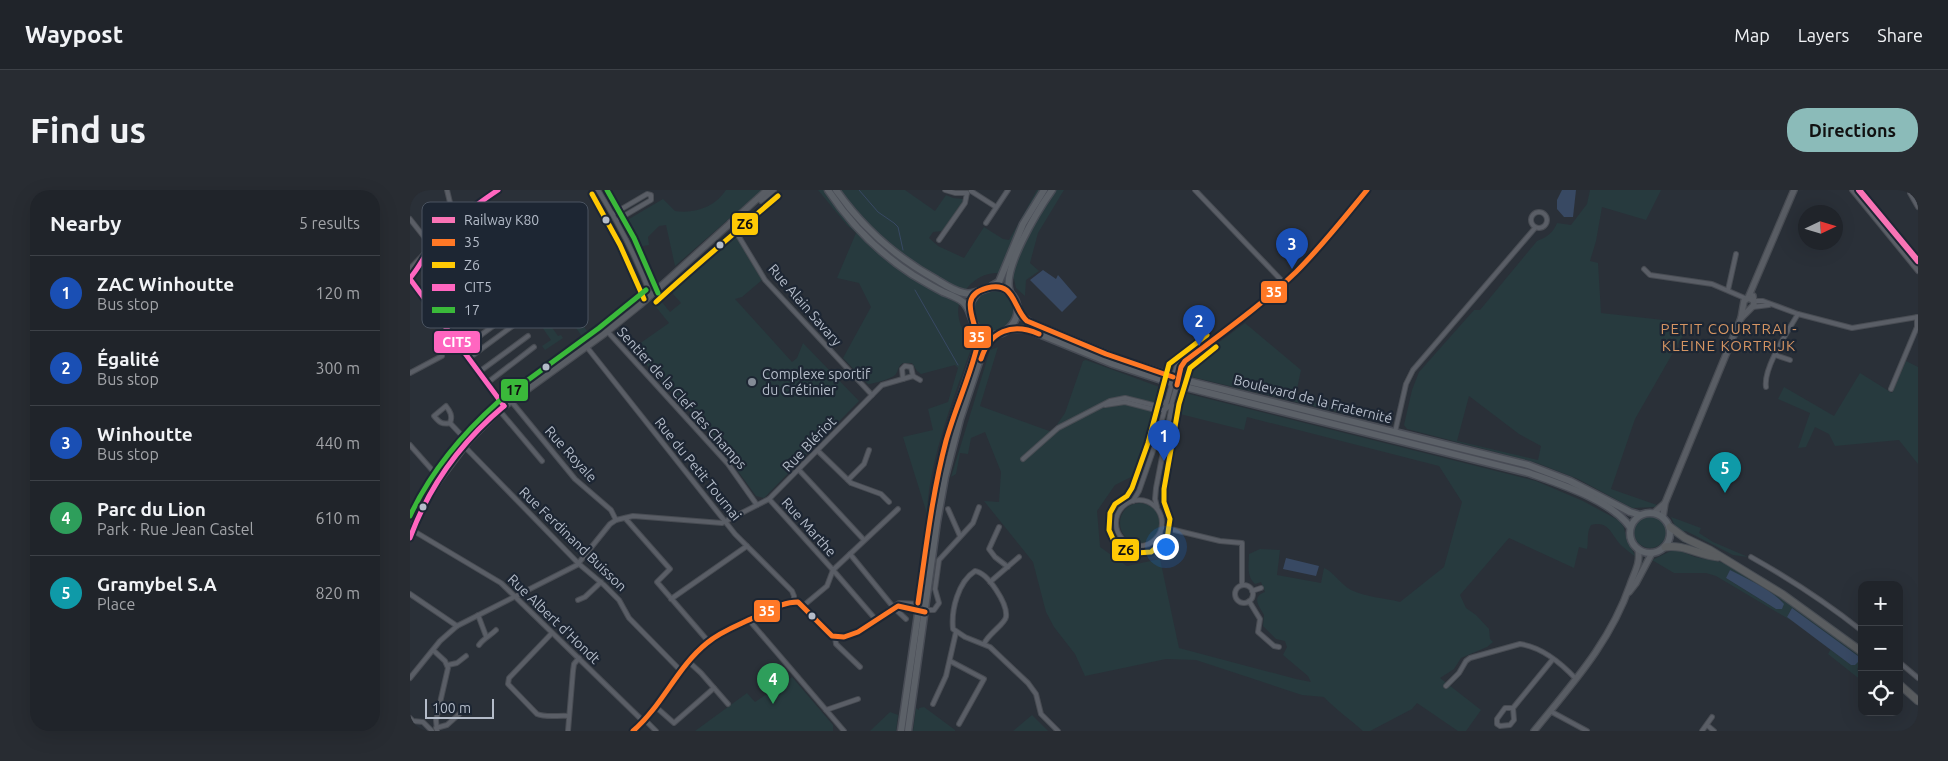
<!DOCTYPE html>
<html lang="en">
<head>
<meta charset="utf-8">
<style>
  :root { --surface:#20242a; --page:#282c32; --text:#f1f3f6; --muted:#a2a4a8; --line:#3d4147; --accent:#8bbbb9 }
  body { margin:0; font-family:Ubuntu,sans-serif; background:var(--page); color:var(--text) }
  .controls { position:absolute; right:15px; bottom:15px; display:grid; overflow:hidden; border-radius:10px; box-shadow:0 5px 20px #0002 }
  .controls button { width:45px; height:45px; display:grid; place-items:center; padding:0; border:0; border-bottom:1px solid var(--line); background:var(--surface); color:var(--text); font:25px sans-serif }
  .compass { position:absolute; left:1388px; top:15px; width:45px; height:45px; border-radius:50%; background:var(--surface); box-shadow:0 5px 20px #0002; rotate:86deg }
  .scale { position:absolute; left:15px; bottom:12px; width:69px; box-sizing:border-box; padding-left:5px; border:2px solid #b4bcc9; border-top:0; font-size:14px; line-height:18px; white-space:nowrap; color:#b4bcc9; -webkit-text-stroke:4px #1d2633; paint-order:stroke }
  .you { position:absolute; left:755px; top:356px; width:18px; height:18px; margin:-12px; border:4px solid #fff; border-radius:50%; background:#1a73e8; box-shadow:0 0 0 8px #1a73e833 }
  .badge { display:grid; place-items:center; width:32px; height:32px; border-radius:50%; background:var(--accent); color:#fff; font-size:16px; font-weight:700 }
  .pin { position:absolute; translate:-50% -41px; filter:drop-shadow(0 1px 2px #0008) }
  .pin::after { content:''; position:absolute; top:26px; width:18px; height:15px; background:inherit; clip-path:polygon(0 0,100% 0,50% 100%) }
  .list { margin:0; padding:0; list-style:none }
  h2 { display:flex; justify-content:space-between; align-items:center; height:65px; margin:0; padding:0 20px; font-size:21px }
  h2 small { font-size:16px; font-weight:400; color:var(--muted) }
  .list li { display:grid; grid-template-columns:32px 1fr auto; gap:15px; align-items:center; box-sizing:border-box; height:75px; padding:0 20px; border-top:1px solid var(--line) }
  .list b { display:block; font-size:19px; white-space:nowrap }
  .list p { margin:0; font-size:16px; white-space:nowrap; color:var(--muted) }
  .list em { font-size:16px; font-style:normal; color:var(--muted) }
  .icon { flex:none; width:28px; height:28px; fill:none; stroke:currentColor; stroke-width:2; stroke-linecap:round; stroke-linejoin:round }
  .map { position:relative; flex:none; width:1508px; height:541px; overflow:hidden; border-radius:20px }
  header { display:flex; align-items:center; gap:30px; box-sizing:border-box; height:70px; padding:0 25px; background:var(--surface); border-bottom:1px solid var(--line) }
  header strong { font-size:24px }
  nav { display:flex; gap:28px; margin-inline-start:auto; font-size:18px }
  .intro { display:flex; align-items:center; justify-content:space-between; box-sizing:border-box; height:120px; padding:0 30px }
  h1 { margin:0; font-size:35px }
  .button { padding:12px 22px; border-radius:20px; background:var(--accent); color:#111; font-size:18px; font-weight:700 }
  main { display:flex; gap:30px; padding:0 30px }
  aside { flex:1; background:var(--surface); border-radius:20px; box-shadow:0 5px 20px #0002 }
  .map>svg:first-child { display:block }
</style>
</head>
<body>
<header>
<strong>Waypost</strong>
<nav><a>Map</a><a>Layers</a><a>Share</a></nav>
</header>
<div class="intro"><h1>Find us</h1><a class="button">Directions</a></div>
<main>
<aside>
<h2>Nearby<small>5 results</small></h2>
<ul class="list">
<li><span class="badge" style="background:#1a4fb4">1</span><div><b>ZAC Winhoutte</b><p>Bus stop</p></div><em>120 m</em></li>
<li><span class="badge" style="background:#1a4fb4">2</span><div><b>Égalité</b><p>Bus stop</p></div><em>300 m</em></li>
<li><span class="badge" style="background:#1a4fb4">3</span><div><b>Winhoutte</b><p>Bus stop</p></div><em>440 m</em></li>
<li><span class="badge" style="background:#2e9e5b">4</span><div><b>Parc du Lion</b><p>Park · Rue Jean Castel</p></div><em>610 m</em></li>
<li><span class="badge" style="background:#0f9aa8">5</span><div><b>Gramybel S.A</b><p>Place</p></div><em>820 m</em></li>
</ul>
</aside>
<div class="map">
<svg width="1508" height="541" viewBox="0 0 1508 541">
  <rect width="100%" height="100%" fill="#2a3038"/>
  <g fill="#273a3e" fill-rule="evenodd">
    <path d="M316,0H352L265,76L256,35L249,36L238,47L239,55L227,57L214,32L253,9L265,21C285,24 305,17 316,0Z"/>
    <path d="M408,0H495L525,21L536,5L543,8L553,9L552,13L532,41L523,42L519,48L528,56L554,68L574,37L593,49L599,50L627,0H654L628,43L620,73L629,81L616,90L615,106L606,98L604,89C598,87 591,83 585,83C563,84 544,108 549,129C551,139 557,146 563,153C545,205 519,268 517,324L493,247L523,240L518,219L538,212L548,178L545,175L511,184L507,181L502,173H493C488,176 489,179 486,184C484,188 463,194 458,194L433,168L461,117L449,93L427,88L446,43L437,35Z"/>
    <path d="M1180,0H1251L1236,30L1192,17L1186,51L1180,71L1188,73L1191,123L1280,133L1225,229L1201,299L1247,315L1245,317L1222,318L1168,289L1127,273L997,239L994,235L1002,200L1009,182L1064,120H1070L1127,51C1137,47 1143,43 1147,33L1161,35L1177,14ZM1059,206L1109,244L1131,256L1128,270L1047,251Z"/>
    <path d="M322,40L352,90L332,107L325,109L382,172L387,168L393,153L449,211L354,308L346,306L317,266L318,263L222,159L259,133L241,111L247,106L260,122L271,113L257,97Z"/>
    <path d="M134,77L179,144L173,148L130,86L96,109L92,104Z"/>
    <circle cx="584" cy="120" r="21"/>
    <path d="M118,108L121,112L123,111L148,146L151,145L153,148L135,160L132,156L141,150L114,111Z"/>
    <path d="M835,133L891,180L885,208L973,229V233L778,186L776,180L777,176Z"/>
    <path d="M588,157L570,216L642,242L655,223L673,171L676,170L755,199V205L725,285L705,295L687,321L690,357L717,376L750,369L769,458L886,489L901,492L898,486L873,465L877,457L875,451L866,449L853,436L854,425C849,416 841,407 855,402L851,392L845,394C836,386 839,374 839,364L850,359L870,360L867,385L911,393L914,378C924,382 930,394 941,400C955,407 975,408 990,412L1034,377L1052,312L1029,276L837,227L834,240L770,224L775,203L1126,291L1173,311L1210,331L1214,338L1217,351L1226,367C1221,363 1216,360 1212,356C1201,346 1200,330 1181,335C1176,344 1179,350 1177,359L1169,357L1164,378L1099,348L1050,405L1056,418L1066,425L1079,439L1080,449L1083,452L1077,457L1051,468L1044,479L1030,488L1071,520L1056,541H1048L1007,513L1002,519L960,541H953C940,529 926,520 914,507L892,505L786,470L756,469L675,486L665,464L644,437L636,422L623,372L574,311L589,312L591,282L575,242L561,248L558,264L550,263L546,284L541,287L580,160Z"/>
    <path d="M1496,171L1508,177V274L1489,250L1425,256L1419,244L1405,237L1396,257L1388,258L1400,223L1368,209L1374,197L1424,226L1450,183L1482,203Z"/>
    <circle cx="730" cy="333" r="20"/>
    <circle cx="1240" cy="342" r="16"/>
    <path d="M1261,327L1291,338L1289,343L1303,352L1338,367L1323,365L1276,341L1270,342L1266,338Z"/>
    <path d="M1265,359L1285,367L1315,373L1362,401L1405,430L1452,467V472L1447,479L1452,484V491L1418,464L1421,459L1382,431L1306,386L1296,383H1264L1242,370ZM1320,380L1356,400L1372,411V419H1366L1316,388ZM1382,418L1448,466L1449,467L1441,475L1377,427Z"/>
    <path d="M382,487L423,535V541H285L337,503L345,512Z"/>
    <path d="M514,517L545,540V541H503L506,518L509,520V518Z"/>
    <path d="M480,522L488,525L486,541H460Z"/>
    <path d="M622,525L638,541H603Z"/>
  </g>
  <g fill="#384963">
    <path d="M1152,0H1166L1163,27H1154L1147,19V10Z"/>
    <path d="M633,80L646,89L648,85L667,107L652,122L620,90Z"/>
    <path d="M876,368L909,376L906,386L873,379Z"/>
    <path d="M1320,380C1337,389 1361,399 1374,414L1372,419H1366L1316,388Z"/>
    <path d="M1382,418L1448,466L1449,471L1445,475H1441L1377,427Z"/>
  </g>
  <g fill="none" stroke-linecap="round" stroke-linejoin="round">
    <g stroke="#384963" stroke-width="1">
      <path d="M449,0L468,22L484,33L488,37L493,60"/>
      <path d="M505,100L548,175"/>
    </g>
    <defs>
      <g id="street">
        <path d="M37,0L43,25L47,30"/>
        <path d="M188,0C209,34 227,68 241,106"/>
        <path d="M535,0L545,3H557"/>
        <path d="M785,0L874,93"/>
        <path d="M1442,0L1508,81"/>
        <path d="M561,1L586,17"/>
        <path d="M1500,3L1508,17"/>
        <circle cx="1129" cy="30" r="8"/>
        <path d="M203,24L237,4L241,5V10L207,30"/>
        <path d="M0,29L22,57"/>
        <path d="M320,32L355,90L462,205"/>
        <path d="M576,33L598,0"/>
        <path d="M529,50L555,13L557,3"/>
        <path d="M1234,79L1240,85L1302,94L1337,109"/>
        <path d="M1318,100L1326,64"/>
        <path d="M1344,111H1353L1388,124L1442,138L1508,127"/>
        <path d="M1343,117L1359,115"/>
        <path d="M36,137L88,99"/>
        <path d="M197,141L318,274L347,315"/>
        <path d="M176,156L325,344L382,401L384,406V412"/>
        <path d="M52,159L102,122"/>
        <path d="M1365,165L1380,170"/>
        <path d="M59,168L108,132"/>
        <path d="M69,182L118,146"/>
        <path d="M0,183L32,166"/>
        <path d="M769,188L772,176L775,171"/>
        <path d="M493,189L492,179L495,176L501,177L503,186"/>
        <path d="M77,193L124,157"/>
        <path d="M1356,197C1353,178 1378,141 1388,124"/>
        <path d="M1481,199L1507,137V127"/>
        <path d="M101,211L165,289L201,320L206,330"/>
        <path d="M695,215L715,212L746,220H754L761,215L767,195"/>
        <path d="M36,216C40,221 43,226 40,233C32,235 29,232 24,226Z"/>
        <path d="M89,220L132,271"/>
        <path d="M40,233L58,252"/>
        <path d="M985,242L996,194L1003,180L1125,38"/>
        <path d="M0,255L30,289"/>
        <path d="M54,256L169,374L194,395L209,410L219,428L272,482"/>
        <path d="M408,261L441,293L471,304L479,312"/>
        <path d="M613,269L648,238L700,211L715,208L747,216L757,211"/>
        <path d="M389,280L454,350"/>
        <path d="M438,290L454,274L459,260"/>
        <path d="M359,309L423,380L488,319"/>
        <circle cx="729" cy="333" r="23"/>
        <path d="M723,311L729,301L745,255L767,175L818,139L880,87L909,58L957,0"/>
        <path d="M747,317L745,309L746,298L762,215"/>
        <path d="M538,319L550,346"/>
        <path d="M215,328L260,379L247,392L298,451"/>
        <path d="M589,337L579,359L585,367L598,377"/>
        <path d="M752,337L810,351L832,353V395"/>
        <path d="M2,340L91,393L234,532"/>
        <path d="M440,364L484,418L496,429"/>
        <path d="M1341,367C1380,389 1417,413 1452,441"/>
        <path d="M580,392L609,367"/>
        <circle cx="834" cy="404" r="9"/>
        <path d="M842,401L851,398"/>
        <path d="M0,404L47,436"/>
        <path d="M261,409L337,356"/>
        <path d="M168,410L175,407L191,392"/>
        <path d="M839,411L850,429L848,442L864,456L869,457"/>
        <path d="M393,416L417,396L423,380L467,431"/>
        <path d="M486,417H495L509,421"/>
        <path d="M515,420H524L529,413L525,399L529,370L563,333L569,317"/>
        <path d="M68,425L76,446"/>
        <path d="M339,430L434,541"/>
        <path d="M142,443L99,488L98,494L127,524C136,528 149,525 159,526"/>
        <path d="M425,447L426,454L450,477"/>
        <path d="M574,454C578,444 595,434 596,427C598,414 578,383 565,381C548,392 541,420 543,439L555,447L580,457L618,493L626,504L631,524L648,541"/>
        <path d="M69,455C74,448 80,446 86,440"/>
        <path d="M23,460L35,471L38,478L26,530L27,541"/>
        <path d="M540,471L574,489L549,534"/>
        <path d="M279,472L291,483L318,514"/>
        <path d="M1489,472L1508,488"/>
        <path d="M38,475L47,473L56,466"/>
        <path d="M0,488L30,451L47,436L167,375L200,334L206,330L223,326L312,333L359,309L472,195L503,186L510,190"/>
        <path d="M1036,496L1049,483L1056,471L1060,468L1110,454C1132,457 1152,474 1166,489"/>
        <path d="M523,514L536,486L546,442"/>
        <path d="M247,518L264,533L304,498"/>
        <path d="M1103,518H1095L1087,529V534L1090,536L1100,535L1104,530L1103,518L1143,469"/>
        <path d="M416,520L448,509"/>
        <path d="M1140,521L1177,541"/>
        <path d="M0,528L3,531L13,532L22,541"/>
        <path d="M236,531L246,541"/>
        <path d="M1297,535L1304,541"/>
        <path d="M26,538L37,535L57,517"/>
        <path d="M158,541L163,481L164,474L169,468"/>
        <path d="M223,541C255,517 264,483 291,458C306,443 329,435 348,426C359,421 375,411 388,412L422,445L428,448L440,445L458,436L489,413L511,414"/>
        <path d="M1292,541L1302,527"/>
      </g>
      <g id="secondary">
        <path d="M351,10L363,0"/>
        <path d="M0,80L54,24L88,0"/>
        <path d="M0,88L14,69"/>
        <path d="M0,89L94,216"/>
        <path d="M1338,108L1384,0"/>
        <path d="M1331,128L1344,115L1343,106"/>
        <path d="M1244,323L1254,314"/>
        <path d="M1253,326L1255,313L1331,128L1334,111L1338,108L1343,110"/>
        <path d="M0,348L9,322L30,289L58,252L89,220L194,144L230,115L357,0"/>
        <path d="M1219,402L1226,393L1242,363"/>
        <path d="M1124,541C1161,495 1200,453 1220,395C1224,383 1231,373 1228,359"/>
      </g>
      <g id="primary">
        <path d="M418,0C440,33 469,63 503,85C513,91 523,97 533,102C540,105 547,107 553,112C562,120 560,133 570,141C594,157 621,122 600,103C582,87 571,107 554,103C544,101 535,95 527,90C487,68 452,37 426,0"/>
        <path d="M582,96L589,92L613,34L634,0"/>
        <path d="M600,102C591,80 628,20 642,0"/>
        <path d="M608,119L611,126L621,133L708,169L774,190L1118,275L1160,291L1220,322L1230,325"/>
        <path d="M560,122L561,112L568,102"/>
        <path d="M600,139H617L703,174L767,195L1119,283C1150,294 1201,310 1220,337"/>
        <circle cx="1240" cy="343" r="20"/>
        <path d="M491,541L527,293L541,236L568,156V146L565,137"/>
        <path d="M498,541L527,332L535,287L550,229L571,166L577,152L585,146"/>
      </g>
      <g id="highway">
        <path d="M1260,337L1275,348L1300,360L1372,404L1452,462"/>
        <path d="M1255,357C1273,354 1289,365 1308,367"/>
        <path d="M1489,494L1508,511"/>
      </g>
    </defs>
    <use href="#street" stroke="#484c53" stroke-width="6"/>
    <use href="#secondary" stroke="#484c53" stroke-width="8"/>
    <use href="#primary" stroke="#484c55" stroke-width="9"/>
    <use href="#highway" stroke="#474c53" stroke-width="9"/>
    <use href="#street" stroke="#5a5e66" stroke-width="4"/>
    <use href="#secondary" stroke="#595d64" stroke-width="5.5"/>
    <use href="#primary" stroke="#5c6168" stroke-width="6"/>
    <use href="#highway" stroke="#5a5d60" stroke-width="7"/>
    <defs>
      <g id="bus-1">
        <path d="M571,169C580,141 602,132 629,144"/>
        <path d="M767,195L771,177L775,171C812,143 853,114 886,82C912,56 934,28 957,0"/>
        <path d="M508,413C516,359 522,304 536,251C545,219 559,189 567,157C572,137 543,107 577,98C605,90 603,119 617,131L696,164L763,187"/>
        <path d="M223,541C253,515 267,477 297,453C311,441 329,435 345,427C359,421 372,412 388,412L422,446L434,447L448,442L488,416L515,422"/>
      </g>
      <g id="bus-2">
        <path d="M182,4L210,55L234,109"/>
        <path d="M246,112C286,75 327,41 368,6"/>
        <path d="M797,145L759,174L738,253L722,298L717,306L705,314L700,323L699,340L703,349L716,360L726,363L741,362L757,349L760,329L754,312V299L769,214L780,178L806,157"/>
      </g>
      <g id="bus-3">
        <path d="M0,88C9,78 14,66 22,56C41,33 64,16 88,0"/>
        <path d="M0,89L94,216"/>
        <path d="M0,348C19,296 51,252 94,216"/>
      </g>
      <g id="bus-4">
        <path d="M197,0L224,48L248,103"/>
        <path d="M0,326C21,281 51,245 88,212L189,138L236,100"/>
      </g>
    </defs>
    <use href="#bus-1" stroke="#1d2633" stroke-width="9"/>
    <use href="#bus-2" stroke="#1d2633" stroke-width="9"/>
    <use href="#bus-3" stroke="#1d2633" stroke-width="9"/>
    <use href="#bus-4" stroke="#1d2633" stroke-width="9"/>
    <use href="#bus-1" stroke="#ff7826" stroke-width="5"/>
    <use href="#bus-2" stroke="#ffc904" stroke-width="5"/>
    <use href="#bus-3" stroke="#ff66c0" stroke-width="5"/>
    <use href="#bus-4" stroke="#3ab93a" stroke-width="5"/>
    <defs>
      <path id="rail-1" d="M1449,0L1508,71"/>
    </defs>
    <use href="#rail-1" stroke="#1d2633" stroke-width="10"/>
    <use href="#rail-1" stroke="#f973b5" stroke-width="6"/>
  </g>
  <g fill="#b4bcc9" stroke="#1d2633" stroke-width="2">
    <circle cx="196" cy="30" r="4.5"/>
    <circle cx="310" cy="55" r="4.5"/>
    <circle cx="136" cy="177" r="4.5"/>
    <circle cx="13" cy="317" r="4.5"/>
    <circle cx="402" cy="426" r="4.5"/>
  </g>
  <circle fill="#848b96" stroke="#1d2633" stroke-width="2" cx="342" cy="192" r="5"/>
  <g text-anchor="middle" stroke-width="4.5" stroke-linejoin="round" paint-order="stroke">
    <g font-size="14" fill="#b4bcc9" stroke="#1d2633">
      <text transform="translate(395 115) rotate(49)" y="5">Rue Alain Savary</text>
      <text transform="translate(272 208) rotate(48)" y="5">Sentier de la Clef des Champs</text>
      <text transform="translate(903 209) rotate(14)" y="5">Boulevard de la Fraternité</text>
      <text transform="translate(399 254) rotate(-46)" y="5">Rue Blériot</text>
      <text transform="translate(161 264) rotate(48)" y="5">Rue Royale</text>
      <text transform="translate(288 279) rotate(51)" y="5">Rue du Petit Tournai</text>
      <text transform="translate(399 337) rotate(48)" y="5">Rue Marthe</text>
      <text transform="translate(163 349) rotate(44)" y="5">Rue Ferdinand Buisson</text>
      <text transform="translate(144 429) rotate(44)" y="5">Rue Albert d'Hondt</text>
    </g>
    <g font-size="14" fill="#b4bcc9" stroke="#1d2633" text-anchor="start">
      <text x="352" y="189">Complexe sportif<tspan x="352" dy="16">du Crétinier</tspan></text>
    </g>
    <g font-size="15" letter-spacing="1" fill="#d59563" stroke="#1d2633">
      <text x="1319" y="144">PETIT COURTRAI -<tspan x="1319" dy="17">KLEINE KORTRIJK</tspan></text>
    </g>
  </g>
  <rect x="12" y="12" width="166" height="126" rx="8" fill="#1d2633" stroke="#4a5360" stroke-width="1"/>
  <rect x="22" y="27" width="23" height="6" fill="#f973b5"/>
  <rect x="22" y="49" width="23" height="7" fill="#ff7826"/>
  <rect x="22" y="72" width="23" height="6" fill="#ffc904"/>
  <rect x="22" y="94" width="23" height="7" fill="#ff66c0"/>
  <rect x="22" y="117" width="23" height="6" fill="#3ab93a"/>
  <g font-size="14" fill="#b4bcc9">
    <text x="54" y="35">Railway K80</text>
    <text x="54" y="57">35</text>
    <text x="54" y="80">Z6</text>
    <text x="54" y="102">CIT5</text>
    <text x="54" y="125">17</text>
  </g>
  <g stroke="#1d2633" stroke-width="2">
    <rect x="321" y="22" width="28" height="24" rx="5" fill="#ffc904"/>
    <rect x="850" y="90" width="28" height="24" rx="5" fill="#ff7826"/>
    <rect x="553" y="135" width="29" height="24" rx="5" fill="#ff7826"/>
    <rect x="23" y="140" width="48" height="24" rx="5" fill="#ff66c0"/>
    <rect x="90" y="188" width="29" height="24" rx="5" fill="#3ab93a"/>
    <rect x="701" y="348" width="29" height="24" rx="5" fill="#ffc904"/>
    <rect x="343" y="409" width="28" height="24" rx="5" fill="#ff7826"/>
  </g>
  <g font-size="14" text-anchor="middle" font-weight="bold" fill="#fff">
    <text x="864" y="107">35</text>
    <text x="567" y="152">35</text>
    <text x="47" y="157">CIT5</text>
    <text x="357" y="426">35</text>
  </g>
  <g font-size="14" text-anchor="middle" font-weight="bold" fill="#111">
    <text x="335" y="39">Z6</text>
    <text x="104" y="205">17</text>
    <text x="716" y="365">Z6</text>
  </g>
</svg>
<div class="controls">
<button>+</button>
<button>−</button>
<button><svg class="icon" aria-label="locate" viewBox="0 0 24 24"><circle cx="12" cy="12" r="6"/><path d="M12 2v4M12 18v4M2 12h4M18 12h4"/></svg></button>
</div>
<svg class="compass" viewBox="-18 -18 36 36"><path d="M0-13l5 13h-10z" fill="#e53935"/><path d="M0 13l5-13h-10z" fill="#a2a4a8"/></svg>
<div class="scale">100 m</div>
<div class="you"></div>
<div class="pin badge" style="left:754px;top:271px;background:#1a4fb4">1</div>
<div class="pin badge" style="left:789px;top:156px;background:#1a4fb4">2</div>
<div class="pin badge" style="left:882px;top:79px;background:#1a4fb4">3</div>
<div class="pin badge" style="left:363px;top:514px;background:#2e9e5b">4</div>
<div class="pin badge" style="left:1315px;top:303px;background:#0f9aa8">5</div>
</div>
</main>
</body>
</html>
